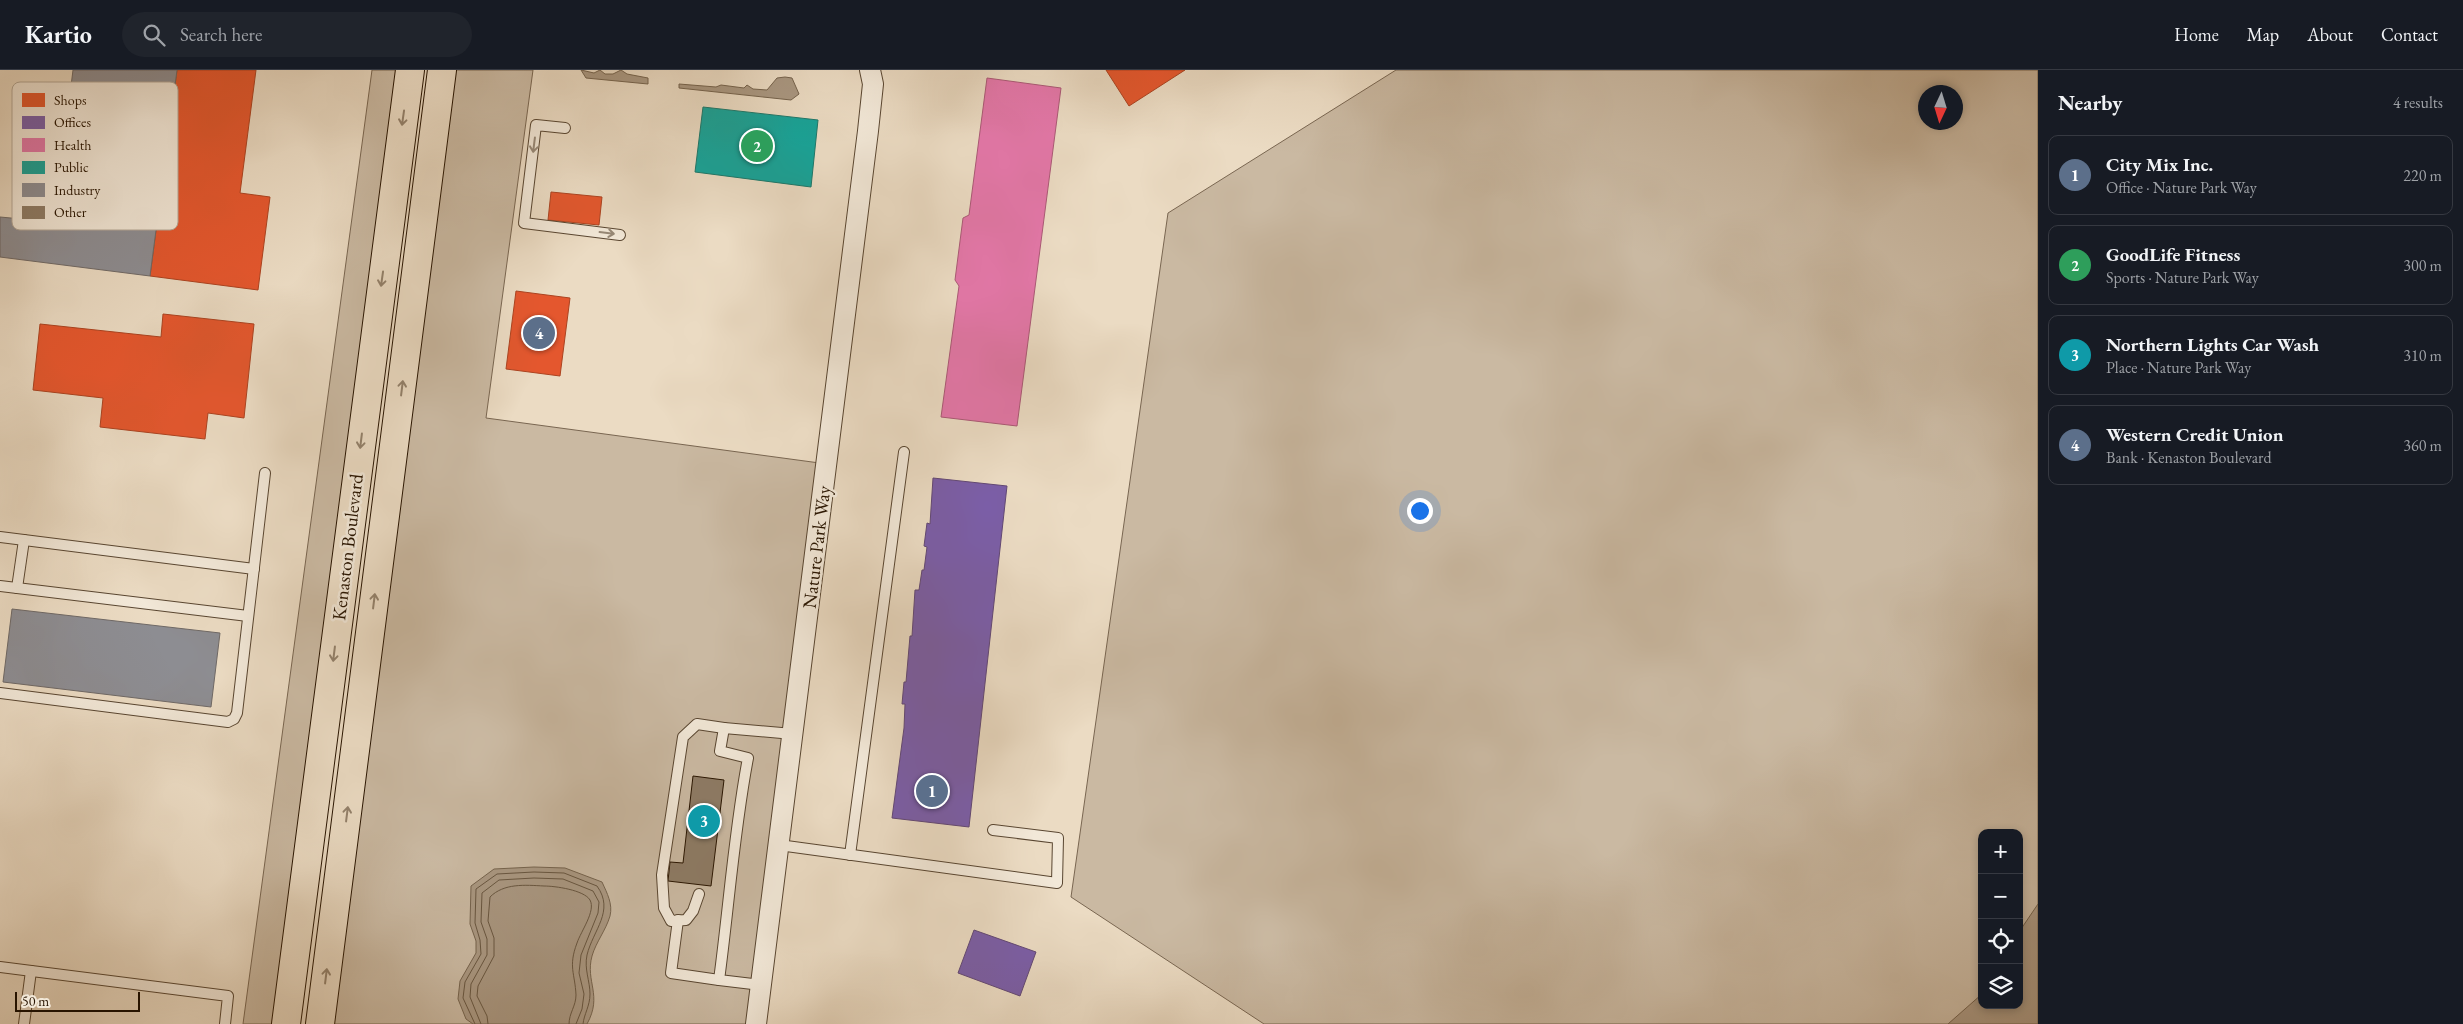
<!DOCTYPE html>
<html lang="en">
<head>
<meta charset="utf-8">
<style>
  :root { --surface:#171b24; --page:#20242c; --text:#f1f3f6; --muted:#9ea1a6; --line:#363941; --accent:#0f766e }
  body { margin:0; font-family:"EB Garamond",serif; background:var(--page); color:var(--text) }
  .controls { position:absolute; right:15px; bottom:15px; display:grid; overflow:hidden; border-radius:10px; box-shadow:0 2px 8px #0003 }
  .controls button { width:45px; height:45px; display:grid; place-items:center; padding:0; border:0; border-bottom:1px solid var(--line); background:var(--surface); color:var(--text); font:25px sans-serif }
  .compass { position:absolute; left:1918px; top:15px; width:45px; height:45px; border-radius:50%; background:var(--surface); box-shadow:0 2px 8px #0003; rotate:184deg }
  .scale { position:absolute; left:15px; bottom:12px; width:125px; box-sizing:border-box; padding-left:5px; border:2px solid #281400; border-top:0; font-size:14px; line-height:18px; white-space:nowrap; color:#281400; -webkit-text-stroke:4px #f2e8d8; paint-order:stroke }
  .you { position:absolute; left:1419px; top:440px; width:18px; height:18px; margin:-12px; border:4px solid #fff; border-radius:50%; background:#1a73e8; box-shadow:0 0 0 8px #1a73e833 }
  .badge { display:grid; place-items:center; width:32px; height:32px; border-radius:50%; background:var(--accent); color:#fff; font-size:16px; font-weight:700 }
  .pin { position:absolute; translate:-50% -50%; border:2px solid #fff; box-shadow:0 1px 5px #0006 }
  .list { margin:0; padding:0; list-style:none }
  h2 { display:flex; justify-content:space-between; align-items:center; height:65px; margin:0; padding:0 20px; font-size:21px }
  h2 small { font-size:16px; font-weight:400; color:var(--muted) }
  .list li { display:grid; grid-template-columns:32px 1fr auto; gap:15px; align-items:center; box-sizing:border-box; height:80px; margin:0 10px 10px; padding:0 10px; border:1px solid var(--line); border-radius:10px }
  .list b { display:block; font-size:19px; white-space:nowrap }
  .list p { margin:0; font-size:16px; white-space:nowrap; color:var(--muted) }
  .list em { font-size:16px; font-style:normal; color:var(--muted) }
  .icon { flex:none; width:28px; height:28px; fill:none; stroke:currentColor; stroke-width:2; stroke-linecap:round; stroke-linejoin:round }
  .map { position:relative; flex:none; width:2038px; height:954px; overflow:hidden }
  header { display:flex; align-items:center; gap:30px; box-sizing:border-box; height:70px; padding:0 25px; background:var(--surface); border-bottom:1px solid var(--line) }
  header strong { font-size:24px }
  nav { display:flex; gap:28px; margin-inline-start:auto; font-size:18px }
  .search { width:350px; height:45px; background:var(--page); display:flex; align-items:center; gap:12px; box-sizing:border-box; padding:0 18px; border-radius:28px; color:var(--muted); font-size:19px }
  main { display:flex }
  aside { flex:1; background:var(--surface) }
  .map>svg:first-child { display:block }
</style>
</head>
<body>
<header>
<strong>Kartio</strong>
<div class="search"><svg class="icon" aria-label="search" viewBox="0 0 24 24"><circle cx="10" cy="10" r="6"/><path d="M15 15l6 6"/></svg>Search here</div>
<nav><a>Home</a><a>Map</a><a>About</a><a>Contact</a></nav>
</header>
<main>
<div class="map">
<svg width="2038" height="954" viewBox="0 0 2038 954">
  <rect width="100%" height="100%" fill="#ebdbc3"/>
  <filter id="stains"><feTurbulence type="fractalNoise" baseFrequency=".004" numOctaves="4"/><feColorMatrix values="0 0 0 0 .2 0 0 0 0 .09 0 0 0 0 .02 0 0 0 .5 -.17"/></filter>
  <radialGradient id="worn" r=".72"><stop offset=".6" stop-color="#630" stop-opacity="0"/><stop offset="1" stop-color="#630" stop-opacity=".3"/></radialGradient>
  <g fill="#cab9a2" stroke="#796651" fill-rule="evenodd">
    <path d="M372,0H409L279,954H243Z"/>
    <path d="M442,0H533L486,348L827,394L756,954H320Z"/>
    <path d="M1396,0H2038V954H1264L1071,827L1168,143ZM1926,22H1956V52H1926ZM1982,763H2019V935H1982Z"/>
  </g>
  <g fill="#a99781" stroke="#75634d">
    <path d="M581,0L594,3L600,0L605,4H613L621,0L627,4L648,8V14L586,8Z"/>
    <path d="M785,7L792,8L799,24L791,30L679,18V14L716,17L721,15L744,18L747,15L753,19L767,20L777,8Z"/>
    <path d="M534,797L565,798L602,812C607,823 613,834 610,846C606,860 596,872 592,886C585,912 603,925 587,954H473L466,949L458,929L460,911L476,883V871L470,854L471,816L494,799Z"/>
    <path d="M2038,834V954H1948L1982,924V935H2019V862Z"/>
  </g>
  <g fill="#e4572e" stroke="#ac4320">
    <path d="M177,0H256L240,123L270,127L258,220L150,206Z"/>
    <path d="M1106,0H1185L1129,36Z"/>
    <path d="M551,122L602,127L599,155L548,150Z"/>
    <path d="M516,221L570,228L560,306L506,299Z"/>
    <path d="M163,244L254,254L244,348L208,343L205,369L100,357L103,328L33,320L40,254L161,267Z"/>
  </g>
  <g fill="#7b5ea7" stroke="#624875">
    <path d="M933,408L1007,416L969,757L892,748L904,658L905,634H902L904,612H906L910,566H912L915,520H919L922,500H924L927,477L924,476L927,453L930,454Z"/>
    <path d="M974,860L1036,882L1020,926L958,903Z"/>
  </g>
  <path fill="#e377a8" stroke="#ab5976" d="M987,8L1061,18L1017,356L941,347L959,216L955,210L963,148L969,145Z"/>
  <path fill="#17a398" stroke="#1c786a" d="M703,37L818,50L811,117L695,102Z"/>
  <g fill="#8d8d92" stroke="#6f6966">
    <path d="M73,0H177L150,206L0,187V147L54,152Z"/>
    <path d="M12,539L220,563L211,637L3,612Z"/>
  </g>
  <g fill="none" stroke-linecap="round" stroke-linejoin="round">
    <g stroke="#685640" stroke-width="1">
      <path d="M475,954L463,928L465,912L481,884L480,870L475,853L476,819L497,804L534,802L564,803L597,816C615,841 593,860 587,885C584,899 590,911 590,924C590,936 584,944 583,954"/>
      <path d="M481,954L470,927L471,914L487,885V869L481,852L482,823L499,810L534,808L563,809L593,821L599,832L598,843L581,885L579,903L584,924L582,939L576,954"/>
      <path d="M488,954L487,946L477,926L478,916L494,886V868L488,851L490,827C504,813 525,815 544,816C555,816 584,820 590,830C596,841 581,861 577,873C568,897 575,903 576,925C576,936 569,943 569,954"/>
    </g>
  </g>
  <path fill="#8d7b65" stroke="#281400" d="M693,706L724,710L711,816L668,811L670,792L683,793Z"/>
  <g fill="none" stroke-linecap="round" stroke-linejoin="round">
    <defs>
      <g id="lane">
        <path d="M565,58L536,55L524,153L620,165"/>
        <path d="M0,467L254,499"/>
        <path d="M0,516L248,546"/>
        <path d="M17,518L24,470"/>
        <path d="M0,623L228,652L234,649L237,643L265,403"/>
        <path d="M779,775L1057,813L1058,768L993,760"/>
        <path d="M850,785L904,382"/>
        <path d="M699,824L693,841L686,850L671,851L664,838L662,805L683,667L697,654L724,658"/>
        <path d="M678,850L671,903L719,910"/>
        <path d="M0,897L228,926L225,954"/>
        <path d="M761,915L719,910C729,836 734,761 748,688L720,681L724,658L793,664"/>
        <path d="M24,954L31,901"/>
      </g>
      <path id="street" d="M756,954L868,61L873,14L870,0"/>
      <g id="primary">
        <path d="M286,954L410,0"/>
        <path d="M320,954L442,0"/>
      </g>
    </defs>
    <use href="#lane" stroke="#594631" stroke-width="12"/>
    <use href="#street" stroke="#594631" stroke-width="22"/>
    <use href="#primary" stroke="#281400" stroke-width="30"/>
    <use href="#lane" stroke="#f2e8d8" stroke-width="10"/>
    <use href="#street" stroke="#f2e8d8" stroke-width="20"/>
    <use href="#primary" stroke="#ebdbc3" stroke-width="28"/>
  </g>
  <defs><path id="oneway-shaft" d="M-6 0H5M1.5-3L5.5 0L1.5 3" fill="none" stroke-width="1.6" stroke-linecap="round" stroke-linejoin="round" transform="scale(1.25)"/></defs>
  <g stroke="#93816b">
    <use href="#oneway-shaft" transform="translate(403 48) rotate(98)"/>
    <use href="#oneway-shaft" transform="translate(382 209) rotate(98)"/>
    <use href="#oneway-shaft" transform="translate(402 318) rotate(-83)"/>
    <use href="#oneway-shaft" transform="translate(361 371) rotate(97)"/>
    <use href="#oneway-shaft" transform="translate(374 531) rotate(-83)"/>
    <use href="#oneway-shaft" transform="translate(334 584) rotate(97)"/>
    <use href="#oneway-shaft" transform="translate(347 744) rotate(-83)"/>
    <use href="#oneway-shaft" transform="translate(326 906) rotate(-83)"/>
  </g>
  <g stroke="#978977">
    <use href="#oneway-shaft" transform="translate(534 75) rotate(97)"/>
    <use href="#oneway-shaft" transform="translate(607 163) rotate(7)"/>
  </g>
  <g text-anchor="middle" stroke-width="5" stroke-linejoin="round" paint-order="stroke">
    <g font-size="19" fill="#281400" stroke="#f2e8d8">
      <text transform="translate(347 477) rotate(-83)" y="7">Kenaston Boulevard</text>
      <text transform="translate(816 477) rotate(-83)" y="7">Nature Park Way</text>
    </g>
  </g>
  <rect x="12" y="12" width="166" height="148" rx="8" fill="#f2e8d8" stroke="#b5a897" stroke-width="1"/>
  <rect x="22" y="23" width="23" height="14" fill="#e4572e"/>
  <rect x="22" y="46" width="23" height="13" fill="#7b5ea7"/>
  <rect x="22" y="68" width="23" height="14" fill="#e377a8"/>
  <rect x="22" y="91" width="23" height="13" fill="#17a398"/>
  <rect x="22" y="113" width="23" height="14" fill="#8d8d92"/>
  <rect x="22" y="136" width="23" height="13" fill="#8d7b65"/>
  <g font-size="14" fill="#281400">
    <text x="54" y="35">Shops</text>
    <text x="54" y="57">Offices</text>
    <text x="54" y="80">Health</text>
    <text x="54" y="102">Public</text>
    <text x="54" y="125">Industry</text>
    <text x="54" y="147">Other</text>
  </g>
  <rect width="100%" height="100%" filter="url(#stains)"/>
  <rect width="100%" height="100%" fill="url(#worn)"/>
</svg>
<div class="controls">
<button>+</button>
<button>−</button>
<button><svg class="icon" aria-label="locate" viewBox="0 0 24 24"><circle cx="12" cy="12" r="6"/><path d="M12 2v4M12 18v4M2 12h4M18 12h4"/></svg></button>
<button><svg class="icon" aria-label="layers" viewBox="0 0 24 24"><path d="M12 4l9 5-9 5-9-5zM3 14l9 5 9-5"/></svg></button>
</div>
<svg class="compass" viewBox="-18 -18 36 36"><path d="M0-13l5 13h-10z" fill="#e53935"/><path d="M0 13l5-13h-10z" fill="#9ea1a6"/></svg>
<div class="scale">50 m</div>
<div class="you"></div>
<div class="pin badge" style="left:932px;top:721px;background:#5c6f8a">1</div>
<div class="pin badge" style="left:757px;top:76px;background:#2e9e5b">2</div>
<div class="pin badge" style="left:704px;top:751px;background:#0f9aa8">3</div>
<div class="pin badge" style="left:539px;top:263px;background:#5c6f8a">4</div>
</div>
<aside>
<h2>Nearby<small>4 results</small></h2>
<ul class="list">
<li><span class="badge" style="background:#5c6f8a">1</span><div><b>City Mix Inc.</b><p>Office · Nature Park Way</p></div><em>220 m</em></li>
<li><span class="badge" style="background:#2e9e5b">2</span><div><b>GoodLife Fitness</b><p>Sports · Nature Park Way</p></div><em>300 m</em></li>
<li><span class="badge" style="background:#0f9aa8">3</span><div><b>Northern Lights Car Wash</b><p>Place · Nature Park Way</p></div><em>310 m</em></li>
<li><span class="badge" style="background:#5c6f8a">4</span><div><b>Western Credit Union</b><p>Bank · Kenaston Boulevard</p></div><em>360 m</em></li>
</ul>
</aside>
</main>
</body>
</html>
